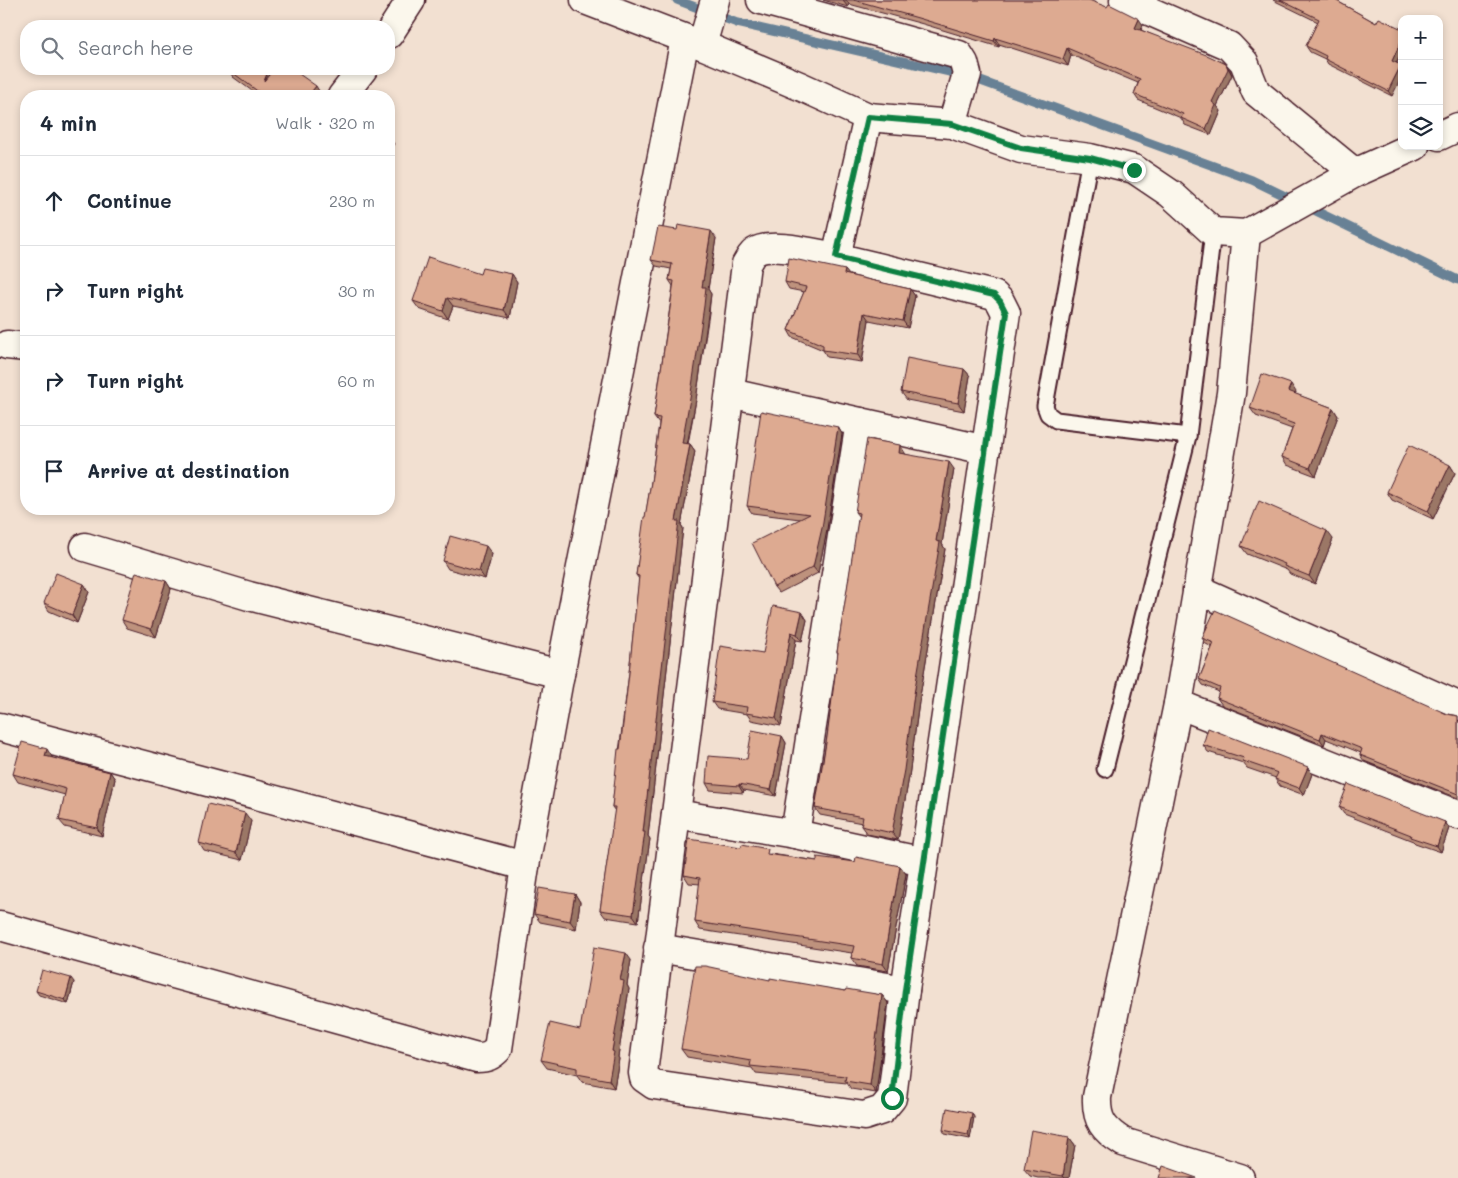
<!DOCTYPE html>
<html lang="en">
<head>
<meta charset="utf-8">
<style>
  :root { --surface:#fff; --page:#f6f6f7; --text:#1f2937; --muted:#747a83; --line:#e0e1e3 }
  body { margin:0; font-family:Mali,sans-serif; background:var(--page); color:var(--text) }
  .controls { position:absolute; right:15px; top:15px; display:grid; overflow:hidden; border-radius:10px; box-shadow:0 2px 8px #0003 }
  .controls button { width:45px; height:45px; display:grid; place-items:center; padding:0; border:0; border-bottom:1px solid var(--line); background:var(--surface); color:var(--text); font:25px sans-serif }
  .stop { position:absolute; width:15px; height:15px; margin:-11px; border:4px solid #0b8043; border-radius:50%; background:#fff }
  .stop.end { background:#0b8043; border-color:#fff; box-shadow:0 1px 5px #0008 }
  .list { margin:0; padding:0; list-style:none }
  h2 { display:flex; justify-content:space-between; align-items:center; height:65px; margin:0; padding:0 20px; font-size:21px }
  h2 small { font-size:16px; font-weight:400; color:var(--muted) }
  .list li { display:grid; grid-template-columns:32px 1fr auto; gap:15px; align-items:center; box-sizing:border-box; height:90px; padding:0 20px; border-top:1px solid var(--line) }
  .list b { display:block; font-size:19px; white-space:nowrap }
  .list em { font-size:16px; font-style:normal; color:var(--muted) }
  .icon { flex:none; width:28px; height:28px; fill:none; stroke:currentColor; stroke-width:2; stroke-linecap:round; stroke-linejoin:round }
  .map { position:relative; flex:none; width:1458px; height:1178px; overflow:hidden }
  .search { position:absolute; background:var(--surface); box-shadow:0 2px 8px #0003; left:20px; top:20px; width:375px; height:55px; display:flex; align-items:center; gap:12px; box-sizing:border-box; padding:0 18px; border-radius:20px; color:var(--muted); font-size:19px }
  .panel { position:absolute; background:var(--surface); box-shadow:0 2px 8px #0003; left:20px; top:90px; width:375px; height:425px; border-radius:20px }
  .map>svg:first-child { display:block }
</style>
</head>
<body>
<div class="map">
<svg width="1458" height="1178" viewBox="0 0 1458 1178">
  <rect width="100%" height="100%" fill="#f2e0d1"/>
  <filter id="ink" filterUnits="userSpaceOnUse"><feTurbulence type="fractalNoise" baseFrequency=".02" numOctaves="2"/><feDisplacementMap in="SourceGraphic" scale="10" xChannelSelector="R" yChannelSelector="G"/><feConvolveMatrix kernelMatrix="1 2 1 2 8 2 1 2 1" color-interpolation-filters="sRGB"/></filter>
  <g filter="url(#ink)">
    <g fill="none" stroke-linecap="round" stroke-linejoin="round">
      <path stroke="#688195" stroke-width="9" d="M677,0L737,23L967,76L1252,180L1458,280"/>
      <defs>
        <g id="service">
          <path d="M1090,158L1045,406L1048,414L1056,420L1188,436"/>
          <path d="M1105,769L1188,436L1213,232"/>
        </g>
        <g id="minor">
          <path d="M585,0L702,45L802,87L868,117L952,124L1021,149L1090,158L1134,169L1171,194L1213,232L1246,234L1231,393L1178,704L1097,1097C1096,1121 1104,1130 1123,1142L1240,1178"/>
          <path d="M761,0L959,55L964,63L967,74L952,124"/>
          <path d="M1124,0L1229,46L1244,62L1256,92L1355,173"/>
          <path d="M389,34L411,0"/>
          <path d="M702,45L715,0"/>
          <path d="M342,96L363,69"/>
          <path d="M1439,136L1458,127"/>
          <path d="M1246,234L1355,173L1415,146"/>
          <path d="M836,257L994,295L1000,301L1006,313L905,990L892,1098L882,1110L864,1116L654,1085L644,1078L643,1073L746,264C749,260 751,254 755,252C771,241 817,254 836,257L868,117"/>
          <path d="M7,345L26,347"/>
          <path d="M730,393L860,422L795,834"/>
          <path d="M860,422L986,450"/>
          <path d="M85,547L249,596L560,674"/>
          <path d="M1197,589L1458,706"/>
          <path d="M1178,704L1458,815"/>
          <path d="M0,727L525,866"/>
          <path d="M676,814L795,834L924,862"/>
          <path d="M0,926L477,1058C487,1058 491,1056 498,1049L525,866L559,679L685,39"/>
          <path d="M658,948L905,990"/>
        </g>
      </defs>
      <use href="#service" stroke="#4a1f2b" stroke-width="19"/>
      <use href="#minor" stroke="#4a1f2b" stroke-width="31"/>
      <use href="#service" stroke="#fbf7ec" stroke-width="15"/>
      <use href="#minor" stroke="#fbf7ec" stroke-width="28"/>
    </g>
    <g fill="#be927d" stroke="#4a1f2b">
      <path d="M823,0H1089L1143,25L1141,30L1230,70L1232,75L1217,106L1221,111L1211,135L1185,125L1181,118L1138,100L1134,94L1138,83L1071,55L1068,66L999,44V47L923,24L849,4L848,7Z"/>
      <path d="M1273,0H1335L1376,23L1402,29V52L1397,63L1392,96L1328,64L1325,59L1310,52L1306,46L1318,22Z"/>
      <path d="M228,69L321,94L320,96H259L233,77Z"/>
      <path d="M716,238L708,289L711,294L709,313L696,400L688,444H690L695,451L681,525L683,528L648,836L650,839L638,922L605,917L600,910L615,811L612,807L629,673L639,579L636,575L651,482L659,424L654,417L673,286L669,280L671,269L656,266L651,260Z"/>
      <path d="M845,270L849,276L910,289L915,296L908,328L869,320L862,362L827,357L823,350L792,337L788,330L804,292L789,289L785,282Z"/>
      <path d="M512,274L517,282L510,318L453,306L448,319L419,309L413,301Z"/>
      <path d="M964,369L970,376L964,411L907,400L901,392Z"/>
      <path d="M1296,392L1295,394L1333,408L1338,416L1316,476L1287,465L1282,457L1292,429L1256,416L1250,408Z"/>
      <path d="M838,427L842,434L826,535L818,573L779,593L774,587L800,519L752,513L747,506Z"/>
      <path d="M905,453V454L954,469L942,544L945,549L919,702L909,777L898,840L867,834L861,826L862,823L820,815L815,808L827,737L838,654L837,652L859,517L855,512Z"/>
      <path d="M1450,465L1455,473L1433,519L1392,500L1387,492Z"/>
      <path d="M1333,539L1315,584L1290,574L1287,570L1247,554L1241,546Z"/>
      <path d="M492,554L485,579L448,569L443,561Z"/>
      <path d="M166,581L171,589L156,637L127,628L122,620Z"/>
      <path d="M84,584L89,592L77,623L49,611L44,603Z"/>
      <path d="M802,612L807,620L802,641L796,640L781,726L751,720L747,714L717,709L712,702L763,653Z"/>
      <path d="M1202,638L1447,714L1458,716V798L1364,761L1360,755L1361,753L1326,739L1324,745L1222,705L1217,698L1219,692L1203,685L1199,679L1212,647L1206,644Z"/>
      <path d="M782,736L786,743L776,796L744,790L743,793L710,790L706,783L747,759Z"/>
      <path d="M1203,745L1312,774L1304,795L1280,786L1275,779L1276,778L1247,768L1243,763L1208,752Z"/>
      <path d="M52,757V758L110,772L115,779L102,836L65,827L59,820L65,795L18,782L13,774Z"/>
      <path d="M1339,807L1445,822L1449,828L1441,852L1415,843L1413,841L1344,814Z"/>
      <path d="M251,821L242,860L204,851L199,843Z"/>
      <path d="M771,854L817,861L855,862L900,866L906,874L888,971L857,966L851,958L852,953L700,930L695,922L700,884L689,883L684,875Z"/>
      <path d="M575,894L580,902L576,929L540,922L534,914Z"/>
      <path d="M631,960L627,985L629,989L618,1057L619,1059L614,1088L582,1082L577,1075L547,1068L541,1060L580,1030Z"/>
      <path d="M770,980L845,991L882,995L888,1003L876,1093L851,1089L847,1083L756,1074L752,1068L687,1057L681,1049Z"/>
      <path d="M74,982L68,1004L39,995L36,991Z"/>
      <path d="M974,1117L970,1139L945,1134L943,1130Z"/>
      <path d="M1069,1137L1075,1145L1069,1178H1038L1030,1176L1024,1169Z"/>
    </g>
    <g fill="#9b7766" stroke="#4a1f2b">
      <path d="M844,0H846L849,4L848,7L843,1Z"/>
      <path d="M1139,19L1143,25L1139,34L1135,28Z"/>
      <path d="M995,38L999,44V47L994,41Z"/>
      <path d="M1402,39V52L1395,66L1392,61Z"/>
      <path d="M1067,48L1071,55L1068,66L1063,59Z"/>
      <path d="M1226,64L1232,75L1217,106L1221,111L1211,135L1206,129L1212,102Z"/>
      <path d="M1401,65L1402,66V76L1392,96L1388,91Z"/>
      <path d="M269,69H278L264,81Z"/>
      <path d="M316,86L321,94L320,96H308Z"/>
      <path d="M389,137L394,144L389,150Z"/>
      <path d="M711,231L716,238L708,289L711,294L696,400L686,450L682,443L702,287Z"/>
      <path d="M845,270L850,276L844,274Z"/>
      <path d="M512,274L517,282L510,318L504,310Z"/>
      <path d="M910,289L915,296L908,328L903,321Z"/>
      <path d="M447,298L453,306L448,319L443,311Z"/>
      <path d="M864,313L869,320L862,362L858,355Z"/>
      <path d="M964,369L970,376L964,411L958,403Z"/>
      <path d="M1291,384L1296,392L1293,399L1288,391Z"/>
      <path d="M1333,408L1338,416L1316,476L1310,468Z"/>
      <path d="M838,427L842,434L826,535L818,573L813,567Z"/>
      <path d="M690,444L695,451L681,525L683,528L648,836L650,839L638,922L633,915L643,832L676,521Z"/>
      <path d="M900,445L905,453L904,460L899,453Z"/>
      <path d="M949,462L954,469L942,544L945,549L919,702L909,777L898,840L892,833L914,694L936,541Z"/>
      <path d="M1450,465L1455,473L1433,519L1428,511Z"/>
      <path d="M1327,531L1333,539L1315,584L1309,576Z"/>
      <path d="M486,546L492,554L485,579L479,571Z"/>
      <path d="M166,581L171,589L156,637L151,629Z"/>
      <path d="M84,584L89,592L77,623L72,615Z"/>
      <path d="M802,612L807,620L802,641L797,634Z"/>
      <path d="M791,632L796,640L781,726L776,718Z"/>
      <path d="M1322,733L1326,739L1324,745L1320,739Z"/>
      <path d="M782,736L786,743L776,796L771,790Z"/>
      <path d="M47,749L52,757L51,764L45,756Z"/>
      <path d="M1308,767L1312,774L1304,795L1299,788Z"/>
      <path d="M110,772L115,779L102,836L97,828Z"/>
      <path d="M739,784L744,790L743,793L739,786Z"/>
      <path d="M245,813L251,821L242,860L236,853Z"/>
      <path d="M1445,822L1449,828L1441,852L1437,846Z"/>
      <path d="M900,866L906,874L888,971L883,964Z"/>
      <path d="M575,894L580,902L576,929L570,921Z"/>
      <path d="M626,953L631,960L627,985L629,989L618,1057L619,1059L614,1088L609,1080L620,980Z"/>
      <path d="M71,978L74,982L68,1004L65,1000Z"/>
      <path d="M882,995L888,1003L876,1093L870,1085Z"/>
      <path d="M972,1113L974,1117L970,1139L968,1135Z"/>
      <path d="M1069,1137L1075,1145L1069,1178H1065L1063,1176Z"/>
    </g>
    <g fill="#ddaa91" stroke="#4a1f2b">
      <path d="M854,0H1089L1107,7L1109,4L1139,19L1135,28L1209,56L1226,64L1228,69L1212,102L1216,105L1206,129L1181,118L1183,114L1134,94L1140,79L1067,48L1063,59L995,38L994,41L918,18Z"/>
      <path d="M1280,0H1335L1376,23L1379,18L1402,29V39L1392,61L1401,65L1388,91L1325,59L1326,56L1306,46L1319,19Z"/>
      <path d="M228,69H269L264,81L274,69H292L316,86L308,96H264Z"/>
      <path d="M678,225L711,231L702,287H706L704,306L691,393L682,443L690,444L676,521H679L643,832H645L633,915L600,910L615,807H612L618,749H620L629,673L639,576L636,575L644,517H645L651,482L660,418L654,417L674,281L669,280L672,264L651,260L658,227L677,230Z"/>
      <path d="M428,257L480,274L482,268L512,274L504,310L447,298L443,311L413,301Z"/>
      <path d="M789,258L845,270L844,274L910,289L903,321L864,313L858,355L823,350V345L788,330L806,287L785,282Z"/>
      <path d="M907,358L964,369L958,403L901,392Z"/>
      <path d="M1262,374L1291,384L1288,391L1333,408L1310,468L1282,457L1294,424L1250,408Z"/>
      <path d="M761,411L838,427L822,528L813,567L774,587L752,543L810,514L747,506Z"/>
      <path d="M867,439L900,445L899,453L949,462L936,541L940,542L914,694L904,770L892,833L861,826L863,817L815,808L827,737L838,652H837L859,513L855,512Z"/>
      <path d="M1409,445L1450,465L1428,511L1387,492Z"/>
      <path d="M1259,501L1327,531L1309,576L1284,566L1285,564L1241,546Z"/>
      <path d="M450,536L486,546L479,571L443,561Z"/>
      <path d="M136,572L166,581L151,629L122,620Z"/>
      <path d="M56,573L84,584L72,615L44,603Z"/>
      <path d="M773,606L802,612L797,634L791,632L776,718L746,713L747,707L712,702L720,646L763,653Z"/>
      <path d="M1215,610L1447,714L1458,716V794L1360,755L1362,749L1322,733L1320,739L1217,698L1220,688L1199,679L1214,643L1202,638Z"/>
      <path d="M1208,728L1308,767L1299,788L1275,779L1278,773L1243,761L1244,758L1203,745Z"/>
      <path d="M752,730L782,736L771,790L739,784V786L706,783L708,756L747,759Z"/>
      <path d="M22,742L47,749L45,756L110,772L97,828L59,820L66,789L13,774Z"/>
      <path d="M1348,784L1445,822L1437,846L1410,837L1411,835L1339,807Z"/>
      <path d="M208,804L245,813L236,853L199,843Z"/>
      <path d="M689,839L741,847L742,844L768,849L767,854L817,861V857L855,862L856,857L900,866L883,964L851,958L854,946L695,922L700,878L684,875Z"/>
      <path d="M539,888L575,894L570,921L534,914Z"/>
      <path d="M594,947L626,953L620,980L624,981L612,1051L614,1052L609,1080L577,1074V1068L541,1060L550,1023L580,1030Z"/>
      <path d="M695,966H705L770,980V978L845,991L846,989L882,995L870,1085L845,1081L846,1076L750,1066L751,1061L681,1049Z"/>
      <path d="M42,970L71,978L65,1000L36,991Z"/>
      <path d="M947,1108L972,1113L968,1135L943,1130Z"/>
      <path d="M1031,1130L1069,1137L1063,1176L1024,1169Z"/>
      <path d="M1163,1166L1197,1178H1159Z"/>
    </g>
  </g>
  <g fill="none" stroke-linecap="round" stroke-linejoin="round" filter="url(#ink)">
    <path stroke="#0b8043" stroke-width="6" d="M892,1098L905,990L1006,313L1000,301L994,295L836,257L868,117L952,124L1021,148L1090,158L1134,170"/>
  </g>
</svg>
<div class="controls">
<button>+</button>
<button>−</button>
<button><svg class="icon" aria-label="layers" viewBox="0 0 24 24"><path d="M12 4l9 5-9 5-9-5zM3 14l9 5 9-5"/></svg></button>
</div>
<div class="stop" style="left:892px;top:1098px"></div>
<div class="stop end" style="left:1134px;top:170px"></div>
<div class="search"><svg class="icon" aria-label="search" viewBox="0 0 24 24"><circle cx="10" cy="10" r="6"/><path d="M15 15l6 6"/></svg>Search here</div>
<section class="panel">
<h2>4 min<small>Walk · 320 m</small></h2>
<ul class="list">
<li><svg class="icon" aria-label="ahead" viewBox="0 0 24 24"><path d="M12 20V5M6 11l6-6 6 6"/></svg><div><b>Continue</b></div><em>230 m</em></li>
<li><svg class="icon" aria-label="right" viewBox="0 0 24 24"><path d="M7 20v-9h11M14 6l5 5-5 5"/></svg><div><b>Turn right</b></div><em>30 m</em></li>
<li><svg class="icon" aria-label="right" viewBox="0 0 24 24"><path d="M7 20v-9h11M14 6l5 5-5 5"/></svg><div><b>Turn right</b></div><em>60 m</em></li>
<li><svg class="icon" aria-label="arrive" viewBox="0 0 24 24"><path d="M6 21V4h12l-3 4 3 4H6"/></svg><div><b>Arrive at destination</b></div></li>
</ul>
</section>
</div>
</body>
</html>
